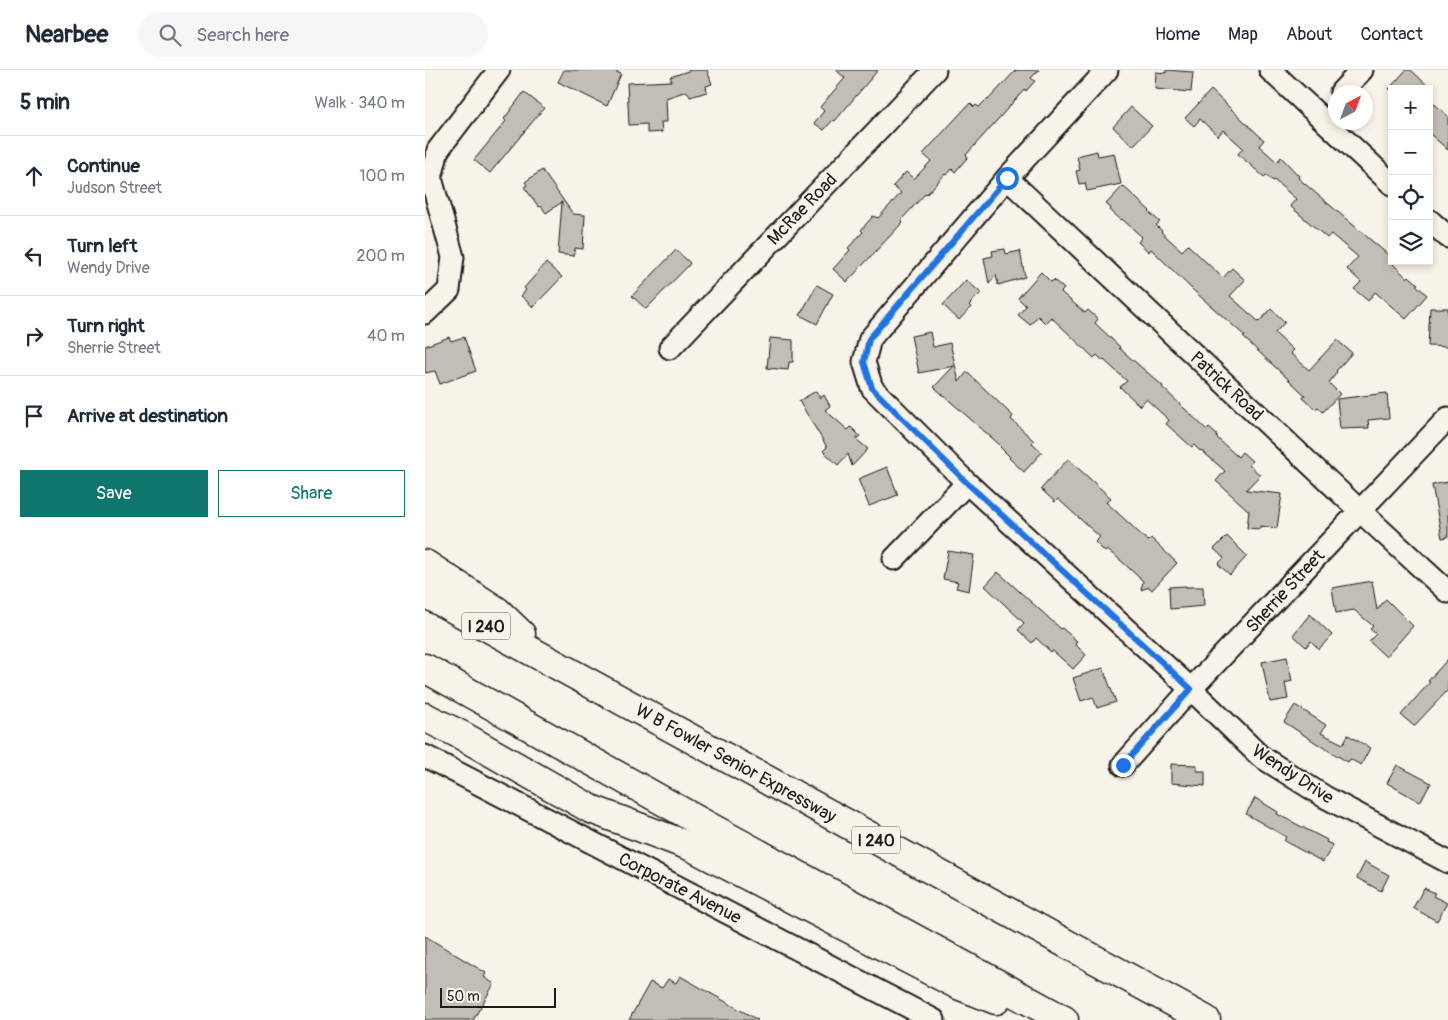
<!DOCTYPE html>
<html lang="en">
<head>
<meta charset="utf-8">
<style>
  :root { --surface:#fff; --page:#f6f6f7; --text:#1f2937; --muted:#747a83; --line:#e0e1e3; --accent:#0f766e }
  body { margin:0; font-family:Pangolin,sans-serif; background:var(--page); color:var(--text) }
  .controls { position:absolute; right:15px; top:15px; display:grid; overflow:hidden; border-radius:0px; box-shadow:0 2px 8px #0003 }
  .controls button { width:45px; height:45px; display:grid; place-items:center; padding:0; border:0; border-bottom:1px solid var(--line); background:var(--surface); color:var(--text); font:25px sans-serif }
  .compass { position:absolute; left:903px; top:15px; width:45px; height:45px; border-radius:50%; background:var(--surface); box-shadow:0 2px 8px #0003; rotate:41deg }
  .scale { position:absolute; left:15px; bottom:12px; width:116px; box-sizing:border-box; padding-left:5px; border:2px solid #1c1c1c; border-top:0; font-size:14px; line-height:18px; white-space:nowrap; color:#1c1c1c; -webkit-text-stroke:4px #f7f3e8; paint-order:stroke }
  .stop { position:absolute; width:15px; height:15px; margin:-11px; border:4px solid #1a73e8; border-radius:50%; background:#fff }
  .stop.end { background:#1a73e8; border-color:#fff; box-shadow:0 1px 5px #0008 }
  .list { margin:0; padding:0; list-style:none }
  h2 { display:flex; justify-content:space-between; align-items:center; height:65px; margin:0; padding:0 20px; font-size:21px }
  h2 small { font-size:16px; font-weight:400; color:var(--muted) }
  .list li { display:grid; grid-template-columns:32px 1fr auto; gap:15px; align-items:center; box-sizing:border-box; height:80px; padding:0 20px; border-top:1px solid var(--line) }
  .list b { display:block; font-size:19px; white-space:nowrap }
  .list p { margin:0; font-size:16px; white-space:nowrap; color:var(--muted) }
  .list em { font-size:16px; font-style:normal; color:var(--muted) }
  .actions { display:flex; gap:10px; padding:15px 20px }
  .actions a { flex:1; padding:11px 0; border:1px solid var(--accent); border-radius:0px; text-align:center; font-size:18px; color:var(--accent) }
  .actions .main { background:var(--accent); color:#fff }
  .icon { flex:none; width:28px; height:28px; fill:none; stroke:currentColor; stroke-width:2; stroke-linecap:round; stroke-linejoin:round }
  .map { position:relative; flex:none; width:1023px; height:950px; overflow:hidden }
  header { display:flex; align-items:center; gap:30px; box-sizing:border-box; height:70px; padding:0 25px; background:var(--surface); border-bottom:1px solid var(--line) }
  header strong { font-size:24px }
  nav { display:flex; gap:28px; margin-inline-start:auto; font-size:18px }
  .search { width:350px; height:45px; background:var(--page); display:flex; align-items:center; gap:12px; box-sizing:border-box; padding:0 18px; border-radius:28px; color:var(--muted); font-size:19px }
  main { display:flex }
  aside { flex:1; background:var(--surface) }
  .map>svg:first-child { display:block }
</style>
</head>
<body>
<header>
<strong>Nearbee</strong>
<div class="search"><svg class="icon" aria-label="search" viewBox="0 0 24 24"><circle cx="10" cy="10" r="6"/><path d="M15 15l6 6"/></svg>Search here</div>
<nav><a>Home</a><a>Map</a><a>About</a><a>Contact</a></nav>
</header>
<main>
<aside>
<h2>5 min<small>Walk · 340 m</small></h2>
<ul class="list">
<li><svg class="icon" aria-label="ahead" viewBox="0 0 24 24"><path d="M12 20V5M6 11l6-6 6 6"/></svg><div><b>Continue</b><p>Judson Street</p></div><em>100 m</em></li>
<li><svg class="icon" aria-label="left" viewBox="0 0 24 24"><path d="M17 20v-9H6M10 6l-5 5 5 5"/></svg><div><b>Turn left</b><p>Wendy Drive</p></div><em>200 m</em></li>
<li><svg class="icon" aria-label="right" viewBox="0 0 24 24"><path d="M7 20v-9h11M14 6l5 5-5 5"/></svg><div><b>Turn right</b><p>Sherrie Street</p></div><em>40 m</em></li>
<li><svg class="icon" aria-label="arrive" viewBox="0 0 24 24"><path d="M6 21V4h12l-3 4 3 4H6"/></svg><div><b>Arrive at destination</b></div></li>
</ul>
<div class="actions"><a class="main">Save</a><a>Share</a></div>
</aside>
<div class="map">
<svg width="1023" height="950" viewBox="0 0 1023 950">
  <rect width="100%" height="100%" fill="#f7f3e8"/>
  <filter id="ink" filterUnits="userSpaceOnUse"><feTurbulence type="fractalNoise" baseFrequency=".02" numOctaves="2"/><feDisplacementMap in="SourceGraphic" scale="10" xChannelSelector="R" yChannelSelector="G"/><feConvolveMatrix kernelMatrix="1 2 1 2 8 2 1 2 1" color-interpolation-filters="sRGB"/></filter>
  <g filter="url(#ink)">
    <g fill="#c0beb5" stroke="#1c1c1c">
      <path d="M139,0H187L196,4L182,36L133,12Z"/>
      <path d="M266,0H282L287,14L281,16L282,22L265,27L262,21L241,28L242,52H236L237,62L222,63V54L204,55L202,13L247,11L245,7Z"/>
      <path d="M411,0H453L410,51L408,50L399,60L389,53L399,41L395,37L420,8Z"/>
      <path d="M591,0H614L606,8L610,11L601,21L600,19L541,85L543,87L530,102L527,99L522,105L520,104L502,124L501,123L476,150L478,152L422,212L408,199L425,180L423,178L438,162L436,160L448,146L453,148L476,123L468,116L481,102L489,109L506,91L498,84L545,33L549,37L551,35L554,37L562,29L563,30Z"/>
      <path d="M741,0L768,2L766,22L730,19L731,2L741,3Z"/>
      <path d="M981,0H986L1006,19H964Z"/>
      <path d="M786,20L839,70L834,76L852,92L856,87L874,106L873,108L967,188V193L982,208L984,206L993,214L991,215L1002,225L981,249L950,222L943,231L929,219L936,212L922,199L933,187L906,164L902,168L865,136L871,129L849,110L848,111L841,105L839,107L813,84L818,78L798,60L793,66L775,49L769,56L760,48Z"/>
      <path d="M99,22L119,38L65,103L49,90L81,51L79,49Z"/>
      <path d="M1004,29L1023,46V80L1004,63Z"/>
      <path d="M706,37L727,56L708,76L688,57Z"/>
      <path d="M672,81L673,86L689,83L696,114L662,121L660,113L654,114L651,101L655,100L652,86Z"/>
      <path d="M117,100L148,144L160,145L158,179L150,178L149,186L133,184L137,132L121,143L116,136L114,137L99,117L102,115L100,112Z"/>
      <path d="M698,116L725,141L724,142L735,152L731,155L737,161L736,162L757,181L763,175L798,208L807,198L820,210L805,226L834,252L846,239L860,252L850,263L868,280L865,283L884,300L912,270L927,283L911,301L912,302L904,313L915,324L898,342L893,337L890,339L878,328L880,325L818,267L820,266L769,221L726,179L724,182L713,172L717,167L697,149L696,150L685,140L686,138L681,134Z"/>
      <path d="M580,179L581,184L595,181L600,207L573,215L571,205L564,214L559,188L568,186L567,181Z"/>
      <path d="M251,180L265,193L264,195L221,239L207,226Z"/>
      <path d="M121,193L137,207L108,237L96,226L101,220L99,218Z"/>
      <path d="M616,202L626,212L629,210L639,219L636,222L660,243L663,240L673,249L670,253L695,277L694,278L738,316L737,317L782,360L784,358L793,366L791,367L813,387L817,382L827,391L824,395L835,405L821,420L857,424L852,458L835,456V459L822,458L824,441L791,411L800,401L776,380L775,381L769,375L767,377L741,354L744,350L721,329L715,336L695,317L702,311L679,290L678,291L672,285L669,288L626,247L620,253L613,246L605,255L593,245L601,236L593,228Z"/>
      <path d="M541,210L556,223L544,235L546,237L534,250L518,235Z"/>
      <path d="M392,215L408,224L392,254L375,245Z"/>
      <path d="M1005,238H1023V277L1003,276Z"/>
      <path d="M505,262L508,277L525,273L534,312L542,302L588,346L586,349L609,371L607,373L617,382L599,402L584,388L585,387L575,377L576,376L509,317L529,296L494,303L486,266Z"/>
      <path d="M24,267L26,271L39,267L51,301L15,314L10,301L0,303V276Z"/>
      <path d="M345,268L368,270V292H364L363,300L342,298Z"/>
      <path d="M391,321L395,328L399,325L405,336L400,340L423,360L426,357L435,366L431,369L443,379L427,396L423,384L413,395L398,381L402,377L374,331Z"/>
      <path d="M962,323L964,348L943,350L944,358L915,359L912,329Z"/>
      <path d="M643,389L686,428L681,432L723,471L726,468L752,493L727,520L724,517L716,520L718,511L693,488L682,480L680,482L670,472L675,467L633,429L630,432L616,419Z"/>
      <path d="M462,397L473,425L444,436L433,409Z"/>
      <path d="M1023,412V467L1017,468L1007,415Z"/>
      <path d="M802,466L822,486L805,505L793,494L799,488L789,479Z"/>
      <path d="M523,481L549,485L544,521L531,518L533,512L518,509Z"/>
      <path d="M573,502L636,559L637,558L652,571L650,574L661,585L648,599L628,581L626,582L611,568L607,573L593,560L599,553L560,516Z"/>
      <path d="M947,511L952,540L961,529L988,556L961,587L944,571L951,564L945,559L948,556L929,540L911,543L907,518Z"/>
      <path d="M761,516V517H778L779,536L745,539L744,517Z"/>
      <path d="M885,544L907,565L894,579L886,571L881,577L868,565Z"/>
      <path d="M862,587L867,611L860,613L863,629L845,632L837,592Z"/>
      <path d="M1023,589V620L989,656L976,645L1005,612L1003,611Z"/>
      <path d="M678,598L691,632L672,638L668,627L656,631L648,608Z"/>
      <path d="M870,635L901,655L896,663L918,674L923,665L945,678L936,695L925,689L923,692L899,678L859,652Z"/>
      <path d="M746,694L772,695V701H780V716L746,713Z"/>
      <path d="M972,695L1006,713L995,732L962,713Z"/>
      <path d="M830,728L853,742L852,744L902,770L901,772L908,775L898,792L859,771L861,767L821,744Z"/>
      <path d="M940,792L964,805L956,821L932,808Z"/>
      <path d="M999,818L1010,823L1008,826L1022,833L1012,851L988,838Z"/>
      <path d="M0,866L61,903L59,907L69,914L48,950H0Z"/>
      <path d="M255,906L333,950H204L225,912L237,918L243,909L251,913Z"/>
    </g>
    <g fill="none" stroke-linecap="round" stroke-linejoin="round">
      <defs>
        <g id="minor">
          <path d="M682,0L582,108L445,269L439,292L447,318L542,413L766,619L835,686L900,727L1023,792"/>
          <path d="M845,0L967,114"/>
          <path d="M916,22L937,0"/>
          <path d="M582,108L935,441L1023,522"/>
          <path d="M1004,150L1023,167"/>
          <path d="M0,243L24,220L28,187L6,108L13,80L74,0"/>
          <path d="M245,278L510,0"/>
          <path d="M469,489L542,413"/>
          <path d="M0,686L509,950"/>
          <path d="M698,695L766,619L1023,348"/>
        </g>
        <g id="highway">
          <path d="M0,494L72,541L96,564"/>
          <path d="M0,523L781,950"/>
          <path d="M0,598L272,750L639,950"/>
          <path d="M0,647L36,665L166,739L267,777L533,915L571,930"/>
        </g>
      </defs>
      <use href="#minor" stroke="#1c1c1c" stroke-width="25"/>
      <use href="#highway" stroke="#1c1c1c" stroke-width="31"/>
      <use href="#minor" stroke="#f7f3e8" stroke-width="21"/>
      <use href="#highway" stroke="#f7f3e8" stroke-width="28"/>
    </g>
  </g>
  <g fill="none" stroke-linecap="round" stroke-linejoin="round" filter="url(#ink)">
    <path stroke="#1a73e8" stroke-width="6" d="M582,108L444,269L439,292L447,318L542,413L766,619L698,695"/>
  </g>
  <g text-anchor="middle" stroke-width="4" stroke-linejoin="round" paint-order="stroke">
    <g fill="#f7f3e8" stroke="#5e5c59" stroke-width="1">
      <rect x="37" y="542.5" width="48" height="27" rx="4"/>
      <rect x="427" y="756.5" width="48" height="27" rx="4"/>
    </g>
    <g font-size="16" font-weight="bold" fill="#1c1c1c">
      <text x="61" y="562">I 240</text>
      <text x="451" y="776">I 240</text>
    </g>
    <g font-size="18" fill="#1c1c1c" stroke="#f7f3e8">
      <text transform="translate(377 139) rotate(-46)" y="6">McRae Road</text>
      <text transform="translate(802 316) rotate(43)" y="6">Patrick Road</text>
      <text transform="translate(860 521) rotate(-47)" y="6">Sherrie Street</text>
      <text transform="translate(311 693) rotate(29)" y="6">W B Fowler Senior Expressway</text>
      <text transform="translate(868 704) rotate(33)" y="6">Wendy Drive</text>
      <text transform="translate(255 818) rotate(27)" y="6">Corporate Avenue</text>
    </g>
  </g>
</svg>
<div class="controls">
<button>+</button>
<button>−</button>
<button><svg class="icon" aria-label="locate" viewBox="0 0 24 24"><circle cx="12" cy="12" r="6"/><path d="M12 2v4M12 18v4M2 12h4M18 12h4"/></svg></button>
<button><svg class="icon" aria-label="layers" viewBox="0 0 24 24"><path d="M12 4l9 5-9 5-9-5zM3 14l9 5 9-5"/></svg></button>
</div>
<svg class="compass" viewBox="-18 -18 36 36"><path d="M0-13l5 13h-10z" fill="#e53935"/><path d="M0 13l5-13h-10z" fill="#747a83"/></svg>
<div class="scale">50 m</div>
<div class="stop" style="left:582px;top:108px"></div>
<div class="stop end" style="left:698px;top:695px"></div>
</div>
</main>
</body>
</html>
